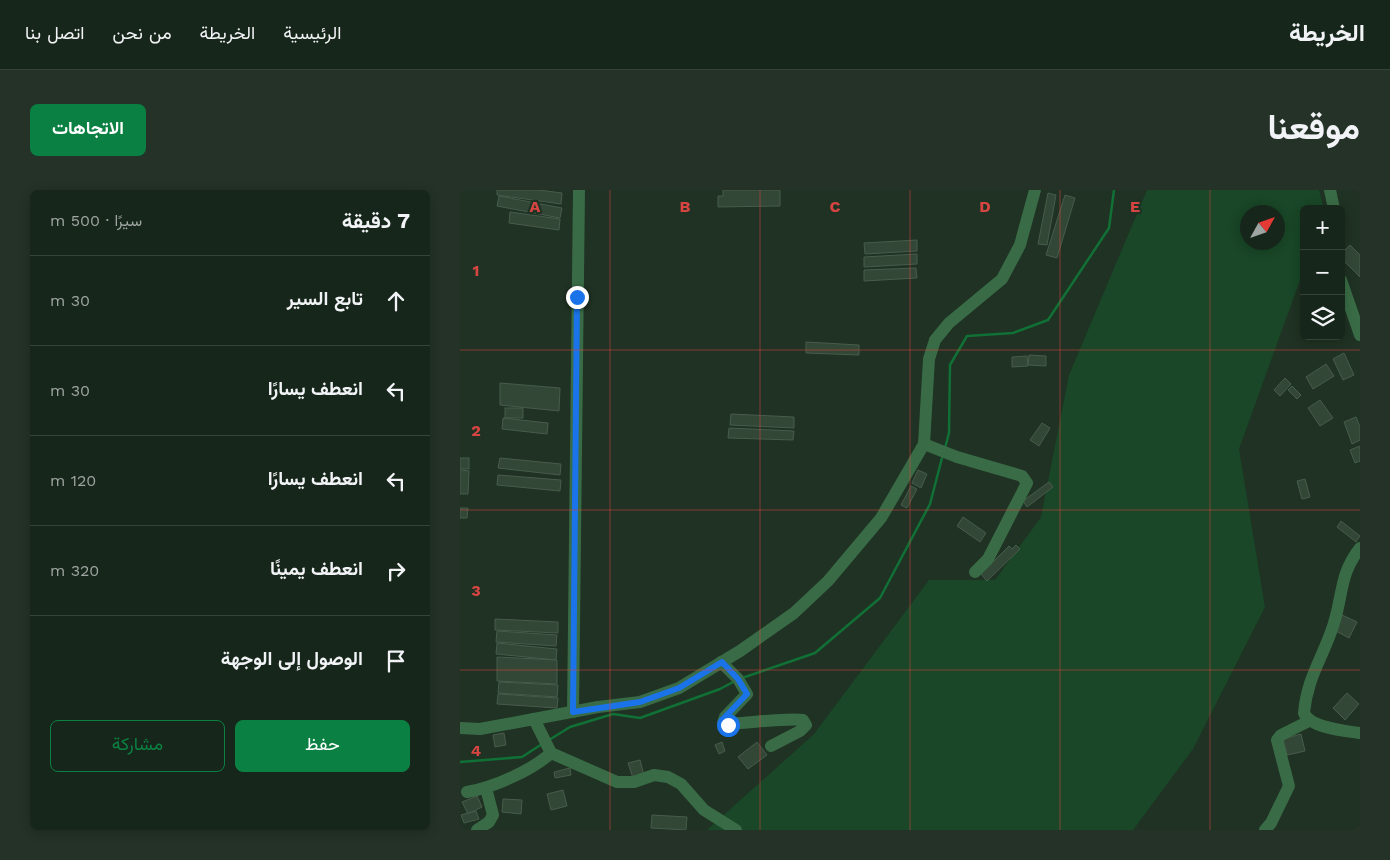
<!DOCTYPE html>
<html lang="ar">
<head>
<meta charset="utf-8">
<style>
  :root { --surface:#17261a; --page:#243227; --text:#f1f3f6; --muted:#9ea5a2; --line:#364339; --accent:#0b8043 }
  body { margin:0; font-family:"Work Sans",Vazirmatn,sans-serif; background:var(--page); color:var(--text); direction:rtl }
  .controls { position:absolute; right:15px; top:15px; display:grid; overflow:hidden; border-radius:8px; box-shadow:0 2px 12px #0003 }
  .controls button { width:45px; height:45px; display:grid; place-items:center; padding:0; border:0; border-bottom:1px solid var(--line); background:var(--surface); color:var(--text); font:25px sans-serif }
  .compass { position:absolute; left:780px; top:15px; width:45px; height:45px; border-radius:50%; background:var(--surface); box-shadow:0 2px 12px #0003; rotate:50deg }
  .stop { position:absolute; width:15px; height:15px; margin:-11px; border:4px solid #1a73e8; border-radius:50%; background:#fff }
  .stop.end { background:#1a73e8; border-color:#fff; box-shadow:0 1px 5px #0008 }
  .list { margin:0; padding:0; list-style:none }
  h2 { display:flex; justify-content:space-between; align-items:center; height:65px; margin:0; padding:0 20px; font-size:21px }
  h2 small { font-size:16px; font-weight:400; color:var(--muted) }
  .list li { display:grid; grid-template-columns:32px 1fr auto; gap:15px; align-items:center; box-sizing:border-box; height:90px; padding:0 20px; border-top:1px solid var(--line) }
  .list b { display:block; font-size:19px; white-space:nowrap }
  .list em { font-size:16px; font-style:normal; color:var(--muted) }
  .actions { display:flex; gap:10px; padding:15px 20px }
  .actions a { flex:1; padding:11px 0; border:1px solid var(--accent); border-radius:8px; text-align:center; font-size:18px; color:var(--accent) }
  .actions .main { background:var(--accent); color:#fff }
  .icon { flex:none; width:28px; height:28px; fill:none; stroke:currentColor; stroke-width:2; stroke-linecap:round; stroke-linejoin:round }
  .map { position:relative; flex:none; width:900px; height:640px; overflow:hidden; direction:ltr; border-radius:8px }
  header { display:flex; align-items:center; gap:30px; box-sizing:border-box; height:70px; padding:0 25px; background:var(--surface); border-bottom:1px solid var(--line) }
  header strong { font-size:24px }
  nav { display:flex; gap:28px; margin-inline-start:auto; font-size:18px }
  .intro { display:flex; align-items:center; justify-content:space-between; box-sizing:border-box; height:120px; padding:0 30px }
  h1 { margin:0; font-size:35px }
  .button { padding:12px 22px; border-radius:8px; background:var(--accent); color:#fff; font-size:18px; font-weight:700 }
  main { display:flex; gap:30px; padding:0 30px }
  aside { flex:1; background:var(--surface); border-radius:8px; box-shadow:0 2px 12px #0003 }
  .map>svg:first-child { display:block }
</style>
</head>
<body>
<header>
<strong>الخريطة</strong>
<nav><a>الرئيسية</a><a>الخريطة</a><a>من نحن</a><a>اتصل بنا</a></nav>
</header>
<div class="intro"><h1>موقعنا</h1><a class="button">الاتجاهات</a></div>
<main>
<div class="map">
<svg width="900" height="640" viewBox="0 0 900 640">
  <rect width="100%" height="100%" fill="#1f3223"/>
  <path fill="#194727" fill-rule="evenodd" d="M687,0H859L864,19H844V79L779,259L805,417L733,559L673,640H247L354,544L469,390H535L581,327L609,185ZM788,22H818V52H788Z"/>
  <g fill="none" stroke-linecap="round" stroke-linejoin="round">
    <g stroke="#117036" stroke-width="2.5">
      <path d="M485,258L489,243L490,175L507,146L553,143L588,130L649,38L654,0"/>
      <path d="M282,488L355,463L420,408L470,314L482,268"/>
      <path d="M89,550L110,537L153,524L180,528L260,499L275,491"/>
      <path d="M0,572L62,567L82,554"/>
    </g>
  </g>
  <g fill="#334737" stroke="#485c4c">
    <path d="M37,0H79L102,3L101,14L37,5Z"/>
    <path d="M263,0H320V16L258,17V6H263Z"/>
    <path d="M588,3L596,5L587,55L578,54Z"/>
    <path d="M605,5L615,8L597,68L586,65Z"/>
    <path d="M39,6L102,18L100,28L37,16Z"/>
    <path d="M50,22L100,29L99,40L49,33Z"/>
    <path d="M457,50V61L405,64L404,53Z"/>
    <path d="M890,55L900,65V87L881,68V64Z"/>
    <path d="M457,64V74L404,77V67Z"/>
    <path d="M456,78L457,88L404,91V80Z"/>
    <path d="M346,152L399,155V165L346,163Z"/>
    <path d="M884,163L894,185L883,190L873,169Z"/>
    <path d="M569,165L586,166V176L568,175Z"/>
    <path d="M567,166L568,176L552,177V167Z"/>
    <path d="M866,174L874,186L853,199L846,187Z"/>
    <path d="M825,188L831,194L820,206L814,200Z"/>
    <path d="M40,193L100,198L99,221L40,215Z"/>
    <path d="M832,196L841,205L837,209L828,200Z"/>
    <path d="M860,210L873,228L860,236L848,218Z"/>
    <rect x="45" y="218" width="18" height="10"/>
    <path d="M271,224L334,227V238L270,235Z"/>
    <path d="M896,227L900,237V250L892,254L884,232Z"/>
    <path d="M43,228L88,233L87,244L42,239Z"/>
    <path d="M582,233L590,238L579,256L570,250Z"/>
    <path d="M269,238L334,241L333,250L268,248Z"/>
    <path d="M900,256V271L895,273L890,260Z"/>
    <rect x="0" y="268" width="9" height="11"/>
    <path d="M40,268L101,274L100,285L38,278Z"/>
    <path d="M0,280L9,281L8,304H0Z"/>
    <path d="M458,280L467,284L461,298L452,293Z"/>
    <path d="M38,285L101,290L100,301L37,295Z"/>
    <path d="M845,289L850,307L842,309L837,291Z"/>
    <path d="M589,292L593,297L567,317L563,311Z"/>
    <path d="M451,296L457,299L447,318L441,315Z"/>
    <path d="M0,318H8L7,328H0Z"/>
    <path d="M503,327L526,343L520,352L497,336Z"/>
    <path d="M881,331L900,346L896,352L877,337Z"/>
    <path d="M556,355L560,359L527,391L521,384L549,356L552,359Z"/>
    <path d="M882,425L897,432L889,448L874,440Z"/>
    <path d="M35,429L98,432V443L35,440Z"/>
    <path d="M37,441L97,445L96,456L36,452Z"/>
    <path d="M37,453L97,459L96,470L36,464Z"/>
    <path d="M37,467L97,470V494L37,491Z"/>
    <path d="M39,492L98,495L97,507L38,503Z"/>
    <path d="M887,503L899,514L885,530L873,518Z"/>
    <path d="M38,504L98,508L97,518L37,514Z"/>
    <path d="M44,543L46,555L35,557L33,545Z"/>
    <path d="M841,544L845,561L827,565L823,549Z"/>
    <path d="M262,552L265,561L259,564L255,555Z"/>
    <path d="M297,552L307,565L288,579L278,567Z"/>
    <path d="M180,570L184,585L173,588L168,573Z"/>
    <path d="M110,578L111,585L95,588L94,582Z"/>
    <path d="M103,600L107,616L91,620L87,604Z"/>
    <path d="M17,606L22,617L8,624L2,612Z"/>
    <path d="M43,609L62,610L61,624L42,622Z"/>
    <path d="M16,621L19,629L4,633L1,625Z"/>
    <path d="M192,625L227,627L226,640L191,638Z"/>
  </g>
  <g fill="none" stroke-linecap="round" stroke-linejoin="round">
    <g stroke="#396c46" stroke-width="12">
      <path d="M870,0L874,19"/>
      <path d="M881,90L900,145"/>
      <path d="M464,254L497,267L562,286L567,293L528,369L515,382"/>
      <path d="M900,358C880,383 883,404 874,433C864,466 847,487 844,523C850,538 886,541 900,543"/>
      <path d="M261,472L278,489L287,504L265,527L263,533C270,536 325,527 343,530L346,535L340,541L311,556"/>
      <path d="M113,522L119,0"/>
      <path d="M74,529L138,517L180,512L219,498L280,461L334,423L368,391L421,328L464,254L469,169L475,150L489,133L542,89L560,55L575,0"/>
      <path d="M0,538L20,539L74,529L91,563L157,592H174L194,585L208,587L221,594L244,620L276,640"/>
      <path d="M7,602C34,597 71,581 91,563"/>
      <path d="M17,640L29,632L33,625L26,598"/>
      <path d="M805,640L811,633L829,596L817,550L821,545L849,531"/>
    </g>
  </g>
  <g fill="none" stroke-linecap="round" stroke-linejoin="round">
    <path stroke="#1a73e8" stroke-width="6" d="M117,107L113,522L180,512L219,498L262,472L278,489L287,504L265,527L263,533L268,535"/>
  </g>
  <path fill="none" stroke="#d74543" stroke-width="1" stroke-opacity="0.55" d="M150,0V640M300,0V640M450,0V640M600,0V640M750,0V640M0,160H900M0,320H900M0,480H900"/>
  <g font-size="16" text-anchor="middle" font-weight="bold" fill="#d74543" stroke="#1f3223" stroke-width="4.5" stroke-linejoin="round" paint-order="stroke">
    <text x="75" y="22">A</text>
    <text x="225" y="22">B</text>
    <text x="375" y="22">C</text>
    <text x="525" y="22">D</text>
    <text x="675" y="22">E</text>
    <text x="16" y="86">1</text>
    <text x="16" y="246">2</text>
    <text x="16" y="406">3</text>
    <text x="16" y="566">4</text>
  </g>
</svg>
<div class="controls">
<button>+</button>
<button>−</button>
<button><svg class="icon" aria-label="layers" viewBox="0 0 24 24"><path d="M12 4l9 5-9 5-9-5zM3 14l9 5 9-5"/></svg></button>
</div>
<svg class="compass" viewBox="-18 -18 36 36"><path d="M0-13l5 13h-10z" fill="#e53935"/><path d="M0 13l5-13h-10z" fill="#9ea5a2"/></svg>
<div class="stop" style="left:268px;top:535px"></div>
<div class="stop end" style="left:117px;top:107px"></div>
</div>
<aside>
<h2>7 دقيقة<small>سيرًا · 500 m</small></h2>
<ul class="list">
<li><svg class="icon" aria-label="ahead" viewBox="0 0 24 24"><path d="M12 20V5M6 11l6-6 6 6"/></svg><div><b>تابع السير</b></div><em>30 m</em></li>
<li><svg class="icon" aria-label="left" viewBox="0 0 24 24"><path d="M17 20v-9H6M10 6l-5 5 5 5"/></svg><div><b>انعطف يسارًا</b></div><em>30 m</em></li>
<li><svg class="icon" aria-label="left" viewBox="0 0 24 24"><path d="M17 20v-9H6M10 6l-5 5 5 5"/></svg><div><b>انعطف يسارًا</b></div><em>120 m</em></li>
<li><svg class="icon" aria-label="right" viewBox="0 0 24 24"><path d="M7 20v-9h11M14 6l5 5-5 5"/></svg><div><b>انعطف يمينًا</b></div><em>320 m</em></li>
<li><svg class="icon" aria-label="arrive" viewBox="0 0 24 24"><path d="M6 21V4h12l-3 4 3 4H6"/></svg><div><b>الوصول إلى الوجهة</b></div></li>
</ul>
<div class="actions"><a class="main">حفظ</a><a>مشاركة</a></div>
</aside>
</main>
</body>
</html>
